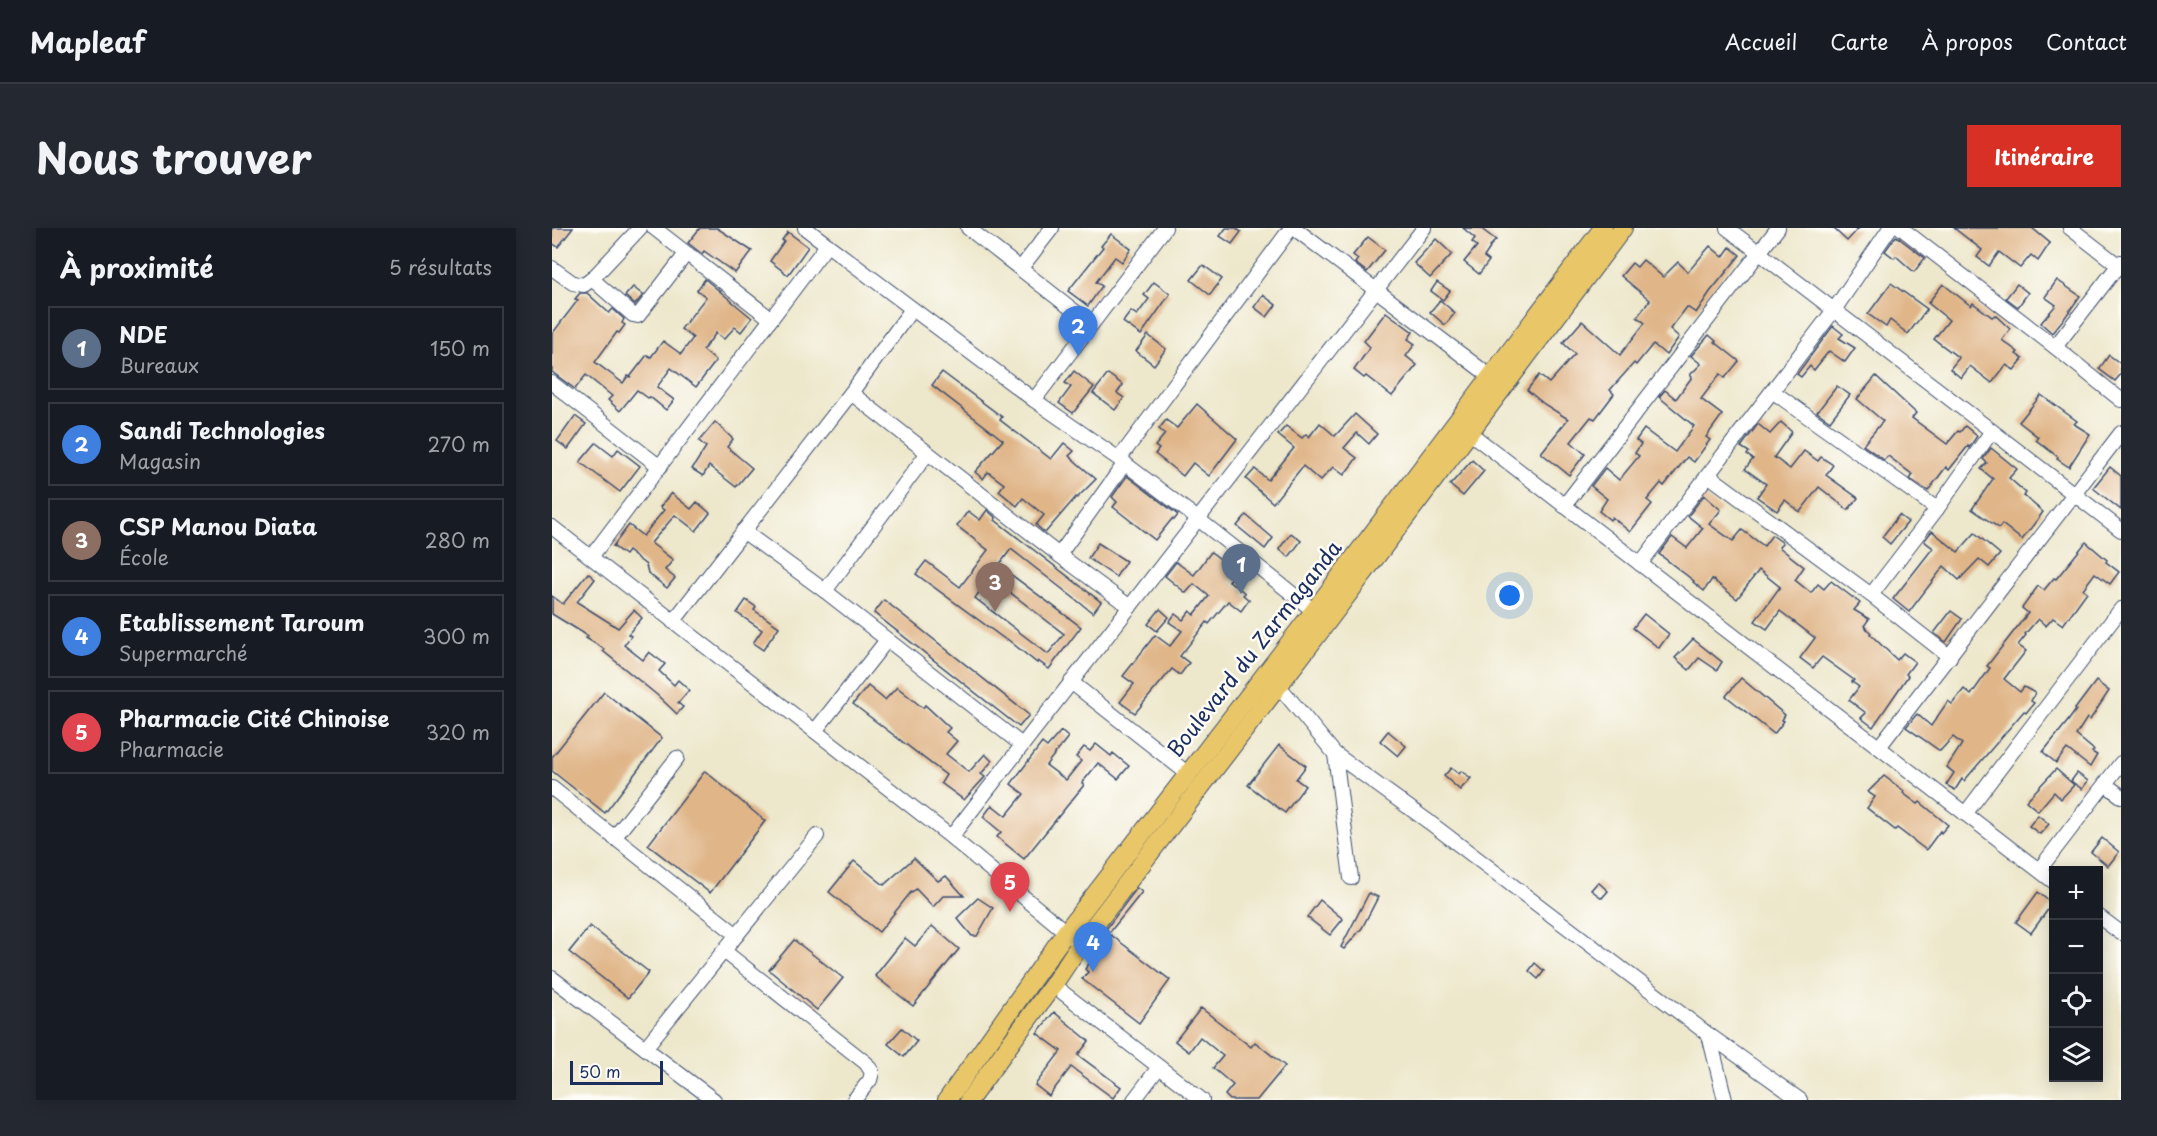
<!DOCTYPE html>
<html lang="fr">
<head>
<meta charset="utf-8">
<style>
  :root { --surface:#171b24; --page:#242831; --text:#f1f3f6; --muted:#9ea1a6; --line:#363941; --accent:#d93025 }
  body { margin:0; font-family:"Playpen Sans",sans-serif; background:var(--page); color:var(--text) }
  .controls { position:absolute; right:18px; bottom:18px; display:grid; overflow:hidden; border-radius:0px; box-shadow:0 3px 15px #0003 }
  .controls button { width:54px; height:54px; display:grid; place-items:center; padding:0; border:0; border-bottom:2px solid var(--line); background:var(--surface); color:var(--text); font:30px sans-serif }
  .scale { position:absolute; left:18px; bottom:15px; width:93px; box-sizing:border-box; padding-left:6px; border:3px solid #1b2f5e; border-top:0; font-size:16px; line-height:21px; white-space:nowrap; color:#1b2f5e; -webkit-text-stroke:4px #fdfcf7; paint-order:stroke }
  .you { position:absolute; left:958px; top:368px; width:21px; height:21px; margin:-15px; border:4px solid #fff; border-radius:50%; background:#1a73e8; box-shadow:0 0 0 9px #1a73e833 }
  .badge { display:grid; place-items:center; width:39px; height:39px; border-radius:50%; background:var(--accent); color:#fff; font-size:20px; font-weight:700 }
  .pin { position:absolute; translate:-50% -50px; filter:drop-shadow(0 2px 3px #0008) }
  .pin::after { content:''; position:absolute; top:32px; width:21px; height:18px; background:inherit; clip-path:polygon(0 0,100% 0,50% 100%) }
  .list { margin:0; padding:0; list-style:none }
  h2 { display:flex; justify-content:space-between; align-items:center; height:78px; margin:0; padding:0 24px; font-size:26px }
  h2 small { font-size:20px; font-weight:400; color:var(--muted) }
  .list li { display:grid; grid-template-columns:39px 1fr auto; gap:18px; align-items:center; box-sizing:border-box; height:84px; margin:0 12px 12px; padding:0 12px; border:2px solid var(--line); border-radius:0px }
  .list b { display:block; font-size:22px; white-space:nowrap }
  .list p { margin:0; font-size:20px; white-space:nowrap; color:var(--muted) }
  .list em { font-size:20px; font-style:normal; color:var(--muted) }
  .icon { flex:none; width:33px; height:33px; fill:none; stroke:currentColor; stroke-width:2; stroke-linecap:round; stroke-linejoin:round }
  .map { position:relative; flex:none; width:1569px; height:872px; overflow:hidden; border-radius:0px }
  header { display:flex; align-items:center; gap:36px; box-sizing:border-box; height:84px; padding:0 30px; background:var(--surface); border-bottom:2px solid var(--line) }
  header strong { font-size:28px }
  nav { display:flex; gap:33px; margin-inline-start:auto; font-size:21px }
  .intro { display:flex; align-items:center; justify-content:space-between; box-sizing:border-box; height:144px; padding:0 36px }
  h1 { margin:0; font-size:42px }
  .button { padding:15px 27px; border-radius:0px; background:var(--accent); color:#fff; font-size:21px; font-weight:700 }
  main { display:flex; gap:36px; padding:0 36px }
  aside { flex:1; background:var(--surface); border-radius:0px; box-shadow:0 3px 15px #0003 }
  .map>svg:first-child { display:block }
</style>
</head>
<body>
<header>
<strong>Mapleaf</strong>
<nav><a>Accueil</a><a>Carte</a><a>À propos</a><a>Contact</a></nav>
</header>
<div class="intro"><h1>Nous trouver</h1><a class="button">Itinéraire</a></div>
<main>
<aside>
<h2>À proximité<small>5 résultats</small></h2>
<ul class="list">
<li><span class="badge" style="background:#5c6f8a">1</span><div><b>NDE</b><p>Bureaux</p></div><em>150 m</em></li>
<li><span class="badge" style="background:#3f7fe0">2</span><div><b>Sandi Technologies</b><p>Magasin</p></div><em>270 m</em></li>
<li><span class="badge" style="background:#8d6e63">3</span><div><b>CSP Manou Diata</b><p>École</p></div><em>280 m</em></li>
<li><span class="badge" style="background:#3f7fe0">4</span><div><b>Etablissement Taroum</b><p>Supermarché</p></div><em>300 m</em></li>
<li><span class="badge" style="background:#e0444e">5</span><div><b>Pharmacie Cité Chinoise</b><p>Pharmacie</p></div><em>320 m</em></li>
</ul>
</aside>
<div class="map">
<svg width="1569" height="872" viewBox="0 0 1569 872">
  <rect width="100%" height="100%" fill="#fdfcf7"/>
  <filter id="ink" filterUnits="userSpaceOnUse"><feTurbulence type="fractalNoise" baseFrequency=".0167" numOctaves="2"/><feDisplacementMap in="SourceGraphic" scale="12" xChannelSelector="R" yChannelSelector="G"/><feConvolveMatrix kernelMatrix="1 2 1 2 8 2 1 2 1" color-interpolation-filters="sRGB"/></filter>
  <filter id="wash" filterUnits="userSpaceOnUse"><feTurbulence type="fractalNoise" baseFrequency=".008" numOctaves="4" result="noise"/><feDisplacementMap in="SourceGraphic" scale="24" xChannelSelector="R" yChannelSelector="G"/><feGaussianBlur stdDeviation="1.35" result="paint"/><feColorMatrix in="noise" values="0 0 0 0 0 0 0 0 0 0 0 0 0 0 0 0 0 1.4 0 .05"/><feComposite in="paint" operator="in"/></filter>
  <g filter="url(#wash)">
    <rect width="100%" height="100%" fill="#ede7cb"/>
    <g id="blocks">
      <g fill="#e0b689" fill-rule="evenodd">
        <path d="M0,0H21L6,19L0,15Z"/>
        <path d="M148,0H165L200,23L183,45L152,23L150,26L136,15Z"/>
        <path d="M674,0H684L689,4L680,16L668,8Z"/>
        <path d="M911,0H928L944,12L937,19L938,20L932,29L937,33L927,46L912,34L925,18L920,14L923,10Z"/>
        <path d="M1281,0H1307L1295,13Z"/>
        <path d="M1402,0H1480L1498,15L1486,33L1479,27L1468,40L1447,24L1437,38L1425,29L1430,22Z"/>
        <path d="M236,4L256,19L236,47L218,33L232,13L230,12Z"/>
        <path d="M559,6L579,21L570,34L563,29L544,54L550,58L536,78L516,63L551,19L549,18Z"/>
        <path d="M1344,8L1373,30L1362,44L1344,28L1342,30L1333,23Z"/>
        <path d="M816,9L833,22L815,44L803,35L806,31L801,27Z"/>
        <path d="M884,11L900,26L878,50L862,35Z"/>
        <path d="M1158,18L1171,29L1178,19L1188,27L1158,64L1144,85L1135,79L1118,101L1127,109L1114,127L1101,116L1084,137L1082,135L1058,162L1062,166L1043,191L1039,189L1019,214L1033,226L1017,247L989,225L1016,191L992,176L975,162L987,147L997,155L1023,126L1011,115L1030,93L1068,127L1093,95L1085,89L1098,72L1069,48L1080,35L1085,39L1091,32L1111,49L1126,34L1136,44Z"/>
        <path d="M651,37L670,51L658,67L639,52Z"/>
        <path d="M153,51L200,90L189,104L183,99L172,111L164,105L151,122L164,133L144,159L119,140L105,159L122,172L114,182L98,169L96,170L85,162L68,183L56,172L60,168L34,147L23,161L0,144V106L26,72L23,71L28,65H35L57,85L61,81L72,91L70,95L73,97L67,105L65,104L43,134L71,155L76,148L78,149L95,127L99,129L111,113L129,126L141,110L129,101L154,69L145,62Z"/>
        <path d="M1505,52L1528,68L1514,88L1500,105L1489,95L1504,77L1493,69Z"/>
        <path d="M602,54L618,66L589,107L571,94L579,83L585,87L597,71L592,67Z"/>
        <path d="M885,54L898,63L891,72L879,63Z"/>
        <path d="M1339,55L1375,81L1356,106L1338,92L1334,99L1316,86Z"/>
        <path d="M1391,56L1419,78L1421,75L1440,89L1443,87L1458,101L1450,112L1466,124L1464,126L1471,131L1462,142L1454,137L1440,155L1418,138L1409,150L1398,141L1407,130L1382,111L1397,92L1376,75Z"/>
        <path d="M1465,56L1476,65L1466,79L1454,70Z"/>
        <path d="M81,59L91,67L83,77L73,68Z"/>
        <path d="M711,67L724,77L715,89L702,79Z"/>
        <path d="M888,72L903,85L893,97L878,84Z"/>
        <path d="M834,84L861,104L856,111L863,116L854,128L865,137L840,168L814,148L812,150L802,142L818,119L812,113Z"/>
        <path d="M1281,98L1291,106L1287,110L1303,120L1293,134L1277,123L1262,142L1258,138L1249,149L1245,146Z"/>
        <path d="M596,107L614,121L602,137L584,123Z"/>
        <path d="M1157,107L1164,113L1163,114L1187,133L1173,150L1168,146L1149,171L1170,187L1154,209L1158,212L1142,234L1135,229L1112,258L1109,255L1095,272L1100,276L1078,304L1060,289L1058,292L1047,283L1055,271L1039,258L1053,240L1067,252L1087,228L1083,225L1089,216L1084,212L1092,201L1123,224L1142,198L1107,169L1113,162L1124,171L1140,149L1138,147L1149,136L1139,128Z"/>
        <path d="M1557,127L1569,136V146L1563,153L1547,141Z"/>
        <path d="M522,143L542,159L521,185L507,175L519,159L513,155Z"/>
        <path d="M390,144L450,189L448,192L499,231L512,215L522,223L517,228L544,251L525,270L524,269L493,305L484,297L492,287L471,270L465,278L447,263L452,256L436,244L431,251L423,244L451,212L380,157Z"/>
        <path d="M556,146L571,157L565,165L572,170L563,182L541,165Z"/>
        <path d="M1324,148L1364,185L1360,190L1395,216L1406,203L1408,204L1413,198L1425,208L1417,220L1416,218L1397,242L1394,239L1376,263L1358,251L1361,247L1336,228L1332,232L1311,217L1331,193L1305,171Z"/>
        <path d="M1285,158L1298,167L1278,193L1265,184Z"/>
        <path d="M1489,167L1525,193L1522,196L1538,206L1517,239L1505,231L1506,229L1484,212L1486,209L1467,194Z"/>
        <path d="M645,176L685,211L657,248L641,235L631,248L603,226L607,221L603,218L613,206L607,201L614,192L625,200Z"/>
        <path d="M803,186L825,206L817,216L805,205L792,220L805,230L792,247L781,239L768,253L751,238L721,275L694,251L703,241L716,252L742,220L726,207L734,198L750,210L754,206L757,209L768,195L783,208Z"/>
        <path d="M23,188L34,196L16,221L5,213Z"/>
        <path d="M163,194L181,211L175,219L200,240L184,259L157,238L151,248L140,241L154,219L147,213Z"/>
        <path d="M1229,194L1240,204L1222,229L1238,241L1252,223L1266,233L1269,229L1281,237L1274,247L1306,270L1296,282L1267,259L1248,284L1233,272L1225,283L1205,269L1214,256L1193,241L1201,231L1195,227L1197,224L1189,219L1206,196L1218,206Z"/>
        <path d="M44,215L61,228L66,221L88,238L68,264L28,234Z"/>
        <path d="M1439,220L1465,241L1457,250L1474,265L1472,268L1491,284L1470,312L1450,296L1447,300L1420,281L1441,251L1429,241L1435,235L1431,231Z"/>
        <path d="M920,232L932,243L911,268L898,257Z"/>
        <path d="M1558,239L1569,248V282L1541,260Z"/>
        <path d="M575,248L626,287L622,292L620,291L603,312L561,279L565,274L560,269Z"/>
        <path d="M119,265L139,281L145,274L158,285L144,303L123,287L99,315L121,332L113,342L123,350L115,360L96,345L94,337L76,323L73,327L61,318L77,297L91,308L112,282L108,279Z"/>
        <path d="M1152,267L1169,282L1157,296L1181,313L1190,302L1212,318L1220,307L1231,315L1227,319L1252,339L1243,352L1259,365L1266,356L1272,361L1279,353L1308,375L1302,382L1317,391L1312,398L1319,405L1318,406L1345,432L1351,425L1363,434L1354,446L1356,448L1321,499L1309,490L1314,485L1297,472L1307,459L1300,454L1302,452L1270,429L1261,440L1248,430L1263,410L1228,383L1215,401L1203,393L1228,359L1207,342L1185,371L1160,351L1152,363L1141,354L1142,353L1107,326L1120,309L1135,320L1151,300L1136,288Z"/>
        <path d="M435,282L444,290L443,292L549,374L541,385L459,321L447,337L449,339L529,399L497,441L486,433L485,435L455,411L454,412L364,346L374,333L408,359L436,322L405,298L416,283L428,292ZM438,349L512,406L496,426L423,370Z"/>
        <path d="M694,287L721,310L713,321L685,298Z"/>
        <path d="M1347,287L1356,294L1338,316L1330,309Z"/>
        <path d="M1380,303L1406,324L1423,305L1448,326L1437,339L1427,331L1407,352L1392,338L1357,384L1341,371L1381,320L1372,313Z"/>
        <path d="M739,305L749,313L737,329L727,321Z"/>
        <path d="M1534,314L1555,332L1554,334L1567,344L1558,356L1543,345L1531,361L1535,364L1511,397L1501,390L1494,398L1486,391L1473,406L1474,407L1466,417L1474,423L1452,451L1468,464L1472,459L1483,465L1479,473L1482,475L1474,485L1472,483L1412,553L1410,551L1403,562L1394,557L1402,545L1395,539L1410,516L1401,509L1388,523L1354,499L1365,486L1379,498L1396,473L1400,476L1412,461L1419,467L1438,440L1435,438L1476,385L1470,380L1486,358L1492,362L1502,350L1504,351Z"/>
        <path d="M546,315L574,333L564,349L536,330Z"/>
        <path d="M659,324L685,344L677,353L693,365L691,367L697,372L689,383L676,373L657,396L655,394L628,428L637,435L628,447L620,441L583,485L568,474L582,456L571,448L603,407L618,418L630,403L617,394L623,386L631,392L638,383L642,387L657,368L642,356L634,365L613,348L624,334L642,347Z"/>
        <path d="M36,345L43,351L25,374L66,400L82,382L90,390L76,406L79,408L72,417L91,432L97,424L113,436L107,443L122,457L126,452L137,462L126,475L131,479L125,486L105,467L51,423L52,421L34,410L36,408L0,386V368L11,376Z"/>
        <path d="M194,372L204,379L202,382L227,399L211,422L201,415L210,402L185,385Z"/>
        <path d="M332,372L477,487L467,499L322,385Z"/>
        <path d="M608,381L617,389L605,403L596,396Z"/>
        <path d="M1399,383L1410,391L1394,414L1382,405Z"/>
        <path d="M1092,386L1117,406L1107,420L1081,400Z"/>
        <path d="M1141,411L1170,434L1165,442L1147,430L1137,442L1123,430Z"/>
        <path d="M1189,450L1233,487L1230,492L1232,493L1222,506L1174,468Z"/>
        <path d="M1544,453L1557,463L1538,492L1535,490L1524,507L1542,522L1540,524L1545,527L1538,539L1515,521L1504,535L1491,524L1516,493L1524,482L1523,481Z"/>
        <path d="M316,458L333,472L345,459L371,480L373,477L398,500L394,504L405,513L394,526L417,544L433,526L440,533L429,546L433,549L412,572L389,555L394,547L301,476Z"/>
        <path d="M52,464L110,510L53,585L0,543V529Z"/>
        <path d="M509,503L516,509L494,537L514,552L529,533L524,529L532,519L538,523L544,516L559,528L561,525L577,538L566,551L546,535L530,555L532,557L472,631L445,609L449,604L431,589L440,577L454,588L472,566L459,556L490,515L495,519Z"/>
        <path d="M836,503L854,518L846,528L828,513Z"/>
        <path d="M727,517L754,538L744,551L753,558L733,585L696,557Z"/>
        <path d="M899,540L907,546L909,543L919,550L908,562L892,548Z"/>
        <path d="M1504,541L1522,557L1509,571L1502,564L1486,583L1474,573Z"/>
        <path d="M153,543L213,593L158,665L96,617Z"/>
        <path d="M1525,545L1536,553L1530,561L1519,553Z"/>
        <path d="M1332,548L1352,563L1351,565L1366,576L1368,574L1396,597L1389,605L1388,603L1374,622L1345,600L1343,602L1315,580L1323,569L1316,564Z"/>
        <path d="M1486,587L1497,596L1488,606L1477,598Z"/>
        <path d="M1550,610L1567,624L1556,638L1539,624Z"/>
        <path d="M362,630L386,653L394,648L412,668H391L381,679L364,661L360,665L359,664L327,704L277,664L302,633L332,657Z"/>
        <path d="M1046,654L1056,663L1050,670L1039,662Z"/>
        <path d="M585,660L590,664L558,704L554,701Z"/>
        <path d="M1486,664L1500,676L1479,705L1464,694Z"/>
        <path d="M817,665L826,669L810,700L792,721L789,719Z"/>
        <path d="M426,670L441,680L425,708H420L405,690Z"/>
        <path d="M768,672L791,691L778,707L755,689Z"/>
        <path d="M38,698L97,744L76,770L17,724Z"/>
        <path d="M380,698L407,721L361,778L323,748L353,710L363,718Z"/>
        <path d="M559,707L618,752L587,795L530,751L536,744L533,741Z"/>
        <path d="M242,712L291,750L265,782L217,742Z"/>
        <path d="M983,735L992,743L986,751L977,743Z"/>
        <path d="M649,780L699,819L703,814L733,838L705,872H678L673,867L681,857L661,840L671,828L648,809L637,824L623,813Z"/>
        <path d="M502,784L537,813L526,827L569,859L561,870L519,839L497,868L483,857L509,823L485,805Z"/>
        <path d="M350,800L365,813L352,829L336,816Z"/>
      </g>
    </g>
  </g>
  <g filter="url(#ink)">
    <use href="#blocks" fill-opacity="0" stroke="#3a4b6e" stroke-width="1.5"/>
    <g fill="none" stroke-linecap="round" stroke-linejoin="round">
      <defs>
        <g id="minor">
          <path d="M102,0L219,91"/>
          <path d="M253,0L482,172L567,231L646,291L762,383"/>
          <path d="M416,0L539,96"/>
          <path d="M742,0L939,149"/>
          <path d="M1175,0L1569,302"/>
          <path d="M1349,0L1503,119L1569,172"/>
          <path d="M1518,0L1566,37"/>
          <path d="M0,40L21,55L32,57L40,51L88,0"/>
          <path d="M469,40L500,0"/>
          <path d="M40,51L81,87L86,88L134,26"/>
          <path d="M1503,119L1569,34"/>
          <path d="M0,155L108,239"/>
          <path d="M1220,163L1385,281"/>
          <path d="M299,165L507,327L578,379"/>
          <path d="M482,172L613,0"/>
          <path d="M918,205L1502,654"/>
          <path d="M567,231L739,0"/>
          <path d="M1156,247L1319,367L1398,429"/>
          <path d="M1012,278L1226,0"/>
          <path d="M0,299L399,609L520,709"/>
          <path d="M191,303L273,363L470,517"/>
          <path d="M507,327L573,235"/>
          <path d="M39,329L275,17"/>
          <path d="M1088,336L1282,82L1338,0"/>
          <path d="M273,363L375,226"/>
          <path d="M1319,367L1385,281L1440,203"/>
          <path d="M121,394L299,165L360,81"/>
          <path d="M722,452L783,526L877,594L1157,807L1248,872"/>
          <path d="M519,454L635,545"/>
          <path d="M263,503L335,412"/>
          <path d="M1327,519L1569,205"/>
          <path d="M783,526L799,650"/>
          <path d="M1553,556L1569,568"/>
          <path d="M0,560L185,707"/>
          <path d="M1413,586L1569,381"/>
          <path d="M399,609L872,0"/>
          <path d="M62,610L125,530"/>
          <path d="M1487,642L1569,535"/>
          <path d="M1546,688L1569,705"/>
          <path d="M172,723L314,835L320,844L318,852L302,872"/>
          <path d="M0,750L162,872"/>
          <path d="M501,757L650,872"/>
          <path d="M1157,807L1173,872"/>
          <path d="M93,820L265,608"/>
          <path d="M582,872L607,839"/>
        </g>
        <g id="major">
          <path d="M395,872L514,704L762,383L1051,0"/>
          <path d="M417,872L501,757L529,715L763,410L1071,0"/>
        </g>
      </defs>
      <use href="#minor" stroke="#3a4b6e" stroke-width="16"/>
      <use href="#major" stroke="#3a4b6e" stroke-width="20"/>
      <use href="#minor" stroke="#fff" stroke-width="14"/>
      <use href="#major" stroke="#e9c769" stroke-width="18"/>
    </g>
  </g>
  <g text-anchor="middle" stroke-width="5" stroke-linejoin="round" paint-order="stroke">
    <g font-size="21" fill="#1b2f5e" stroke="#fdfcf7">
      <text transform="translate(703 421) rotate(-52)" y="7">Boulevard du Zarmaganda</text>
    </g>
  </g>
</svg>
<div class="controls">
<button>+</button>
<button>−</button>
<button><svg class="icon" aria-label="locate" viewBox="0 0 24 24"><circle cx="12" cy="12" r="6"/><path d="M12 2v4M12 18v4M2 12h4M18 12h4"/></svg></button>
<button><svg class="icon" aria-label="layers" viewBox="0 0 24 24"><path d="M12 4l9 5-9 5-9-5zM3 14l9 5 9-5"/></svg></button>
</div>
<div class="scale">50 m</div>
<div class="you"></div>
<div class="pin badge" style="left:689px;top:366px;background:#5c6f8a">1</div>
<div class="pin badge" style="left:526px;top:128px;background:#3f7fe0">2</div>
<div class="pin badge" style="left:443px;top:384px;background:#8d6e63">3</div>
<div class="pin badge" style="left:541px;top:744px;background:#3f7fe0">4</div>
<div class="pin badge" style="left:458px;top:684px;background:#e0444e">5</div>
</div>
</main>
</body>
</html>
